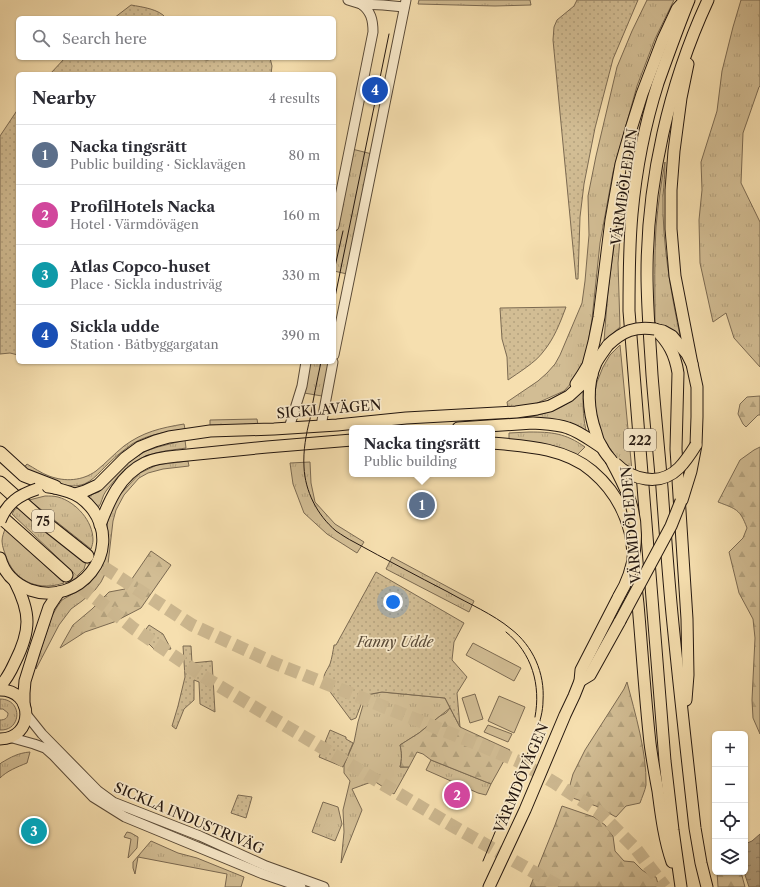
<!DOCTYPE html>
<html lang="en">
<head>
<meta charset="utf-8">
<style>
  :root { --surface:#fff; --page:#f7f7f7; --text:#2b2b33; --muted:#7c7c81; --line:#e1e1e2; --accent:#8f2418 }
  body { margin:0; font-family:"Libre Caslon Text",serif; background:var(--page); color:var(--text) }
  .controls { position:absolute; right:12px; bottom:12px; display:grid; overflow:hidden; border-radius:6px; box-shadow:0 1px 3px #0004 }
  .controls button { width:36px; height:36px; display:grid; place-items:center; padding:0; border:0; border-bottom:1px solid var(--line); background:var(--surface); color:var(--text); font:20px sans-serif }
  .you { position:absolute; left:393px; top:602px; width:14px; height:14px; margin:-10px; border:3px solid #fff; border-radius:50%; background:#1a73e8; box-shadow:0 0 0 6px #1a73e833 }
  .badge { display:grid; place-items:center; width:26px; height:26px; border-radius:50%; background:var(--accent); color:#fff; font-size:13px; font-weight:700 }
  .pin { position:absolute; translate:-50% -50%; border:2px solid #fff; box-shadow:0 1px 4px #0006 }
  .popup { position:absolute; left:349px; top:425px; width:146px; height:52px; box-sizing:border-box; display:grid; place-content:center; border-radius:6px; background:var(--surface); filter:drop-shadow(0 1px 3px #0005); font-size:13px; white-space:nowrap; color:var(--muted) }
  .popup b { font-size:15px; color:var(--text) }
  .popup::after { content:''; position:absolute; left:50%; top:100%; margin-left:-8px; border:8px solid transparent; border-top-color:var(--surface) }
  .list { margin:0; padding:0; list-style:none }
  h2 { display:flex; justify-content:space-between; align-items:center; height:52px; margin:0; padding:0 16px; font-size:17px }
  h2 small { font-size:13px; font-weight:400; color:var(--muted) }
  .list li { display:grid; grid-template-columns:26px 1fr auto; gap:12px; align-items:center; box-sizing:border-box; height:60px; padding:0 16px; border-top:1px solid var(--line) }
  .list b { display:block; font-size:15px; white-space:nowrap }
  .list p { margin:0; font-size:13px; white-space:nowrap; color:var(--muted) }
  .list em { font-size:13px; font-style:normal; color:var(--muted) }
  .icon { flex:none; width:22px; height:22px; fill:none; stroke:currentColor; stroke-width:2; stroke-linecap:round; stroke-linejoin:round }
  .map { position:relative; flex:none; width:760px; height:887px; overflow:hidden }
  .search { position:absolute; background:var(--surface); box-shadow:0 1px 3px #0004; left:16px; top:16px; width:320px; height:44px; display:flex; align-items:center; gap:10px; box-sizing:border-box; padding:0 14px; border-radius:6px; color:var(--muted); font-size:15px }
  .panel { position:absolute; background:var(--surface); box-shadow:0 1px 3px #0004; left:16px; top:72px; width:320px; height:292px; border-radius:6px }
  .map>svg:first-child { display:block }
</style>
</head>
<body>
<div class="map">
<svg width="760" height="887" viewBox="0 0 760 887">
  <defs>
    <pattern id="grass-tufts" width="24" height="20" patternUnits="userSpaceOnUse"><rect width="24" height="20" fill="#d2bd94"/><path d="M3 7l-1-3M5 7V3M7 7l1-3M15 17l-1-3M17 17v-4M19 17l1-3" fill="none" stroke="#b4a27e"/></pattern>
    <pattern id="forest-firs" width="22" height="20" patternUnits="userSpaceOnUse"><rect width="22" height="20" fill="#d2bd94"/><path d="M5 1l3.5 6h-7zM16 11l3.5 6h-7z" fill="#b4a27e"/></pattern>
    <pattern id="park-dots" width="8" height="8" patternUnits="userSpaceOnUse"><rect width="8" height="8" fill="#d2bd94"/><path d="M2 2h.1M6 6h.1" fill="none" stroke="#b4a27e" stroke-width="1.8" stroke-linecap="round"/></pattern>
    <pattern id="water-ripples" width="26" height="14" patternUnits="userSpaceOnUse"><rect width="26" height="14" fill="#af9b79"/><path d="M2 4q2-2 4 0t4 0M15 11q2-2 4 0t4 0" fill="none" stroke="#8e7d62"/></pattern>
  </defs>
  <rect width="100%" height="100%" fill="#f6dfaf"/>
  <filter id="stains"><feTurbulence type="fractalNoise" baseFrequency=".005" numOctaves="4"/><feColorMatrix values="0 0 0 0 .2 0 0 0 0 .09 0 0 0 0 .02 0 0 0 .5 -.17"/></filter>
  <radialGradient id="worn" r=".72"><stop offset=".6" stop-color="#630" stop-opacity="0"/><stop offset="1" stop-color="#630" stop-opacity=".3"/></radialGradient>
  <g fill="url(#grass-tufts)" stroke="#7b6a52">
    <path d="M419,0H530L531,5L495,6L418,4Z"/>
    <path d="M647,0H674L655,39L637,86L613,172L600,243L592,319L586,356L574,380L564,391L535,404L508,408L507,402L538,381L547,373L555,364L560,355L582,303L585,281L589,235L588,196L596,156L617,67L632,31Z"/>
    <path d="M741,0H760V86L759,87L743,133L741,183L760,222V367L734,338L726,313L713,322L700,263L699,220L702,190L701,162L717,111L722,71L733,27Z"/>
    <path d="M352,149L372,154L347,274L334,271V235Z"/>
    <path d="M665,162C665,174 664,185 663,196C662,243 671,294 681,340L664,326L655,323C655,291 654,258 656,227C658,205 661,183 665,162Z"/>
    <path d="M625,177L618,263L620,327L604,341L608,290L618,216Z"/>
    <path d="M620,345L632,471L624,465L616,457L602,437L594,412L595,392L597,382L603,367L610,355Z"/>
    <path d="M309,362H329L322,396L304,393Z"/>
    <path d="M581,391L583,392C583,407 583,420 587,434L526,419L528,417C543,414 560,410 572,400C575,397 578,394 581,391Z"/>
    <path d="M257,419L258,425H210V420Z"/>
    <path d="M184,424L185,429C167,432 148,434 132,444C124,450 116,456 109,463C98,473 90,486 74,486C68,486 62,484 56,483C44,481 33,476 24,467L27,464C34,468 41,473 49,476C65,482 82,481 96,471C106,463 114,454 124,446C143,432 160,428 184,424Z"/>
    <path d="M529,432C552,432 565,433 585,447L576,456L509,441V433Z"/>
    <path d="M185,440L186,448C173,450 159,451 146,456C129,462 117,477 106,491C102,496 102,503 98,508L96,504L89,497L93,494L99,492L119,469L131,460L146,451L158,447Z"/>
    <path d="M188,461L189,466L163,469L148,473L139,478L124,495L116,510L113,521L108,564L106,572L101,582L95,590L82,601L71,609L59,625L36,669L37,661L52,616L57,607L62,600L88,585L99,571L105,559L107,550V527L108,518L116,499L140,473L157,465Z"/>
    <path d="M310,462L311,483L315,502L335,524L364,542L357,553L327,534L304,513L293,484L290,463Z"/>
    <path d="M45,496C50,496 54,496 58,497C76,502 93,521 93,540C93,543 92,546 91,549L29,500Z"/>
    <path d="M18,508L86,562L84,569L77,576L12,514L15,509Z"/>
    <path d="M5,529L64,583C40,591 17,583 7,559C5,553 2,547 2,541C2,537 4,532 5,529Z"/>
    <path d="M392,557L474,601L469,612L386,569Z"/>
    <path d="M382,692L445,698L450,708L419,733L400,745C402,752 402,759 400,767H409L394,794L374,781L352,789L362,810L341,863L344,832L343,810L350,781L344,773V765L354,742L358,722L366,695Z"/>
    <path d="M0,699C23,699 22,731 0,730V720C5,720 8,718 8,713L3,709H0Z"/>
    <path d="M30,752L27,763C17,767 7,771 0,778V764L1,763C11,757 18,753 30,752Z"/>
    <path d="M431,760L491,784L486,795L478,793L426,770Z"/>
    <path d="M323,802L338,807L342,824L335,841L312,832Z"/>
    <path d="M127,832L131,833L138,837L137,848L128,858L131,839L124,837Z"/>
    <path d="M151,841L178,853L197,858L244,877L241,887H225L227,874L138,857L135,874L133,868V862Z"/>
  </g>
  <g fill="url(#forest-firs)" stroke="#7b6a52">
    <path d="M760,396V415H758L746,427L743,424L738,414L740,404L747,397Z"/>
    <path d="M760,447V734L753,718L752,700L755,638L753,619L739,593L729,552L743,538L747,528C740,509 736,509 718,502L740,460L754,450Z"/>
    <path d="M151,551L171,565L141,608L114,622L85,632L60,648L73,625L92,609L109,592L125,589Z"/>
    <path d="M627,682C635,713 647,753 646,785C645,791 642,797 640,803L626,806L616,817L596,806L567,796L573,774L585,750L624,689Z"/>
    <path d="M450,708L460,727L510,750L491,784L431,760L423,754L417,752L409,767H400C402,759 402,753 400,745L419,733L440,716L446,713Z"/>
    <path d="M562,806L594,817L605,825L613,836L615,851L624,861L634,862L642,870L651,876L656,877L659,887H530L555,825Z"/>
    <path d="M717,872H741L745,887H718Z"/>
  </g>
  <g fill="url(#park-dots)" stroke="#7b6a52">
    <path d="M577,0H638L613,59L595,128L584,184L580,217L578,279H576L553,40L554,27L557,20L574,6Z"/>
    <path d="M131,5C142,7 159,9 166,18H114Z"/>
    <path d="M65,58H195L207,60L217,58H270L272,66L271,74H50Z"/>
    <path d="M18,109V355L10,353L0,354V136Z"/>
    <path d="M566,307C560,323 554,339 543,352C536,362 518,373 508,380L507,357L502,339L500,308Z"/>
    <path d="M376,572L464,623L454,642L452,660L467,677L457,693L460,727L445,698L382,692L366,695L365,694L356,718L351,720L325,685C322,674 326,673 330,664C332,658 333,651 334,645H336Z"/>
    <path d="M149,625L163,634L171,649L155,650L141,636Z"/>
    <path d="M183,646H191L192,663L212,661L215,712L200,704L199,682L194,680V700L184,709L176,729L172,726L178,706L185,677Z"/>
    <path d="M330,730L346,737V739L353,743L343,767L319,757Z"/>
    <path d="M238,795L252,797L246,818L231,813Z"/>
  </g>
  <g fill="#d2bd94" stroke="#7b6a52">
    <path d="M473,643L521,668L514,681L466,655Z"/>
    <path d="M475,694L483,719L470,723L462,698Z"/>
    <path d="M499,696L525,707L514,733L488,721Z"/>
    <path d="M488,725L512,734L508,742L484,732Z"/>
  </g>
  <path fill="url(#water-ripples)" stroke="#77664f" d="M760,834V887H749L744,872H745V844L752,841Z"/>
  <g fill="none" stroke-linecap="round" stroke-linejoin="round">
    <g stroke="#ccb78f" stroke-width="13" stroke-dasharray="13 6" stroke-linecap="butt">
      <path d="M88,557L192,625L274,663L475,743L520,762L555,783L598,811L636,849L665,887"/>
      <path d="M66,575L133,628L209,680L451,825L560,887"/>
    </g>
    <defs>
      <g id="minor">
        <path d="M348,0L361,4L383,5L404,7"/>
        <path d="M334,226L373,32C373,20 371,11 361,4"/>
        <path d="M334,355L406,0"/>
        <path d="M321,426L333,362"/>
        <path d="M289,428L302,386L306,362"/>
        <path d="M26,714L42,734L98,791L113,802L200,836L266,866L324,887"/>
        <path d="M9,737L34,744L45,748L54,756L93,797L125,817L263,874L301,887"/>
      </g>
      <g id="major">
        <path d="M688,64L681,98L674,151L671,190V229L675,276L692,364"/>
        <path d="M655,329C669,343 675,354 678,373L676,449L687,619L688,675L686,700"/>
        <path d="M658,330L663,331L672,336L687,354L692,364L697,387V417L696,445L691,471L682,500"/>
        <path d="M608,345C604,351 599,357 596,363C586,385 588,411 596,433C597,438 599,443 602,447C604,452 608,456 611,460"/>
        <path d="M576,384L582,375L588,365L594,342L599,317L611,220L621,164L631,129L642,94L663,39L677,9L685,0"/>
        <path d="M458,428L533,423C544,424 557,424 568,428C580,432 590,440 601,447"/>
        <path d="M492,443C526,446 565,448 592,471C611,487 624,508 630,532C632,539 632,546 633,553C634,570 636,587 638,604C642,650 645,697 650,743C652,759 655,775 658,791C661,814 664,839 672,862"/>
        <path d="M75,494L85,491L98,485L125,458L140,447L155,441L169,437L210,431L274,429L337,425L406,418L516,412L537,409L550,406L569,396L592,375"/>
        <path d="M100,525C109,501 120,475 145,463C155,458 167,457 178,456L267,447L352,440"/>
        <path d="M0,558C4,573 15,584 30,590C79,607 123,552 93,510C86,501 79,495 69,492C61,490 55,487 48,487"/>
        <path d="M580,681L590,675L620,621"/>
        <path d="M0,686C7,679 11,671 15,662C31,630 31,613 15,582"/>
        <path d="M0,690C35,690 34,739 0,739"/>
        <path d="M24,705V693L25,681L35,649L49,607L59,592"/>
        <path d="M489,887L525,810L565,715L574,696L580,681L581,670L619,596"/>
        <path d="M681,887L673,830L665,761L629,311C629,279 629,246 632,214C636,170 645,124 658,83C668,55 678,27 689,0"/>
        <path d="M707,887L701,863L695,828C687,757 679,686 672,614C668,572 665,530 662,488C659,450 655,413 652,375C650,341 647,307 647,274C647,181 669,84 708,0"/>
      </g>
      <g id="highway">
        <path d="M0,453L24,475L55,487"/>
        <path d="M0,483L39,518L87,556"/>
        <path d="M0,516L66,575"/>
      </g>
    </defs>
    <use href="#minor" stroke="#584937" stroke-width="11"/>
    <use href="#major" stroke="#24170f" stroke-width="13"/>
    <use href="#highway" stroke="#24170f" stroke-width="15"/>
    <use href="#minor" stroke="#f9eacb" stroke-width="9"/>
    <use href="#major" stroke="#f6dfaf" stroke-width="11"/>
    <use href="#highway" stroke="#f6dfaf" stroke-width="13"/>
    <g stroke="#24170f" stroke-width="1">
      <path d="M334,271L343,231"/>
      <path d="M334,302L389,34"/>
      <path d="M321,362C317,381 313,400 310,419C306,434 303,451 304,467C305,491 317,515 336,531C342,535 348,539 354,542C385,559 417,576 448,592C469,604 493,614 511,629C533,646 545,673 543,701C543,711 540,721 537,731L483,861"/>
      <path d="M506,632C532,653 541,685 535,717"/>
    </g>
    <defs>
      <g id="major-bridge">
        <path d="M608,345C623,331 635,326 655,329"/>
        <path d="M611,460C618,474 627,489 631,504C640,534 635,570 619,596"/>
        <path d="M615,463C632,480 660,487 679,468C686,461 691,453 696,445"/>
        <path d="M0,521C7,503 19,495 37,489"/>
        <path d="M620,621L671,526L681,501"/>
      </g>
    </defs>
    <use href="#major-bridge" stroke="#24170f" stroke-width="13" stroke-linecap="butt"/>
    <use href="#major-bridge" stroke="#f6dfaf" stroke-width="11"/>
  </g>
  <g text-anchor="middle" stroke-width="3.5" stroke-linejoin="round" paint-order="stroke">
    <g fill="#f9eacb" stroke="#645647" stroke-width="1">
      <rect x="624" y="429" width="32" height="22" rx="3"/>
      <rect x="32" y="510" width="22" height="22" rx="3"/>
    </g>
    <g font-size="13" font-weight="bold" fill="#24170f">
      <text x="640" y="445">222</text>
      <text x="43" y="526">75</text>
    </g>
    <g font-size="14" fill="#24170f" stroke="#f9eacb">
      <text transform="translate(624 187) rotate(-82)" y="5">VÄRMDÖLEDEN</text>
      <text transform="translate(329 409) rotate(-5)" y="5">SICKLAVÄGEN</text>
      <text transform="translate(631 525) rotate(-95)" y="5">VÄRMDÖLEDEN</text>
      <text transform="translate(521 778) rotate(-67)" y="5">VÄRMDÖVÄGEN</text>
      <text transform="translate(189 818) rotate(23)" y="5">SICKLA INDUSTRIVÄG</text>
    </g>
    <g font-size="14" font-style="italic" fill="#584937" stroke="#f9eacb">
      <text x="395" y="647">Fanny Udde</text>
    </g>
  </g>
  <rect width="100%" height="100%" filter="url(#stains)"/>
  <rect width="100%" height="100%" fill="url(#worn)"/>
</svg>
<div class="controls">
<button>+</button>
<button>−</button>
<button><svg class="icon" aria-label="locate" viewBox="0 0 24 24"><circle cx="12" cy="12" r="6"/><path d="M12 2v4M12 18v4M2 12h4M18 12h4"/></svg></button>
<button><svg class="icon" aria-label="layers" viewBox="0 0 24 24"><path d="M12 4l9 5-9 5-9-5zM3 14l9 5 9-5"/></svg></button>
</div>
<div class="you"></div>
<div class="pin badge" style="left:422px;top:505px;background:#5c6f8a">1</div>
<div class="popup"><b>Nacka tingsrätt</b>Public building</div>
<div class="pin badge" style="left:457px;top:795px;background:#d1479c">2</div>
<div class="pin badge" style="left:34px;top:831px;background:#0f9aa8">3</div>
<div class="pin badge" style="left:375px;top:90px;background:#1a4fb4">4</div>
<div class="search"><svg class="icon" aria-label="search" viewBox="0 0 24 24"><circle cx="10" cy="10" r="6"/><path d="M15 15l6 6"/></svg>Search here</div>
<section class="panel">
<h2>Nearby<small>4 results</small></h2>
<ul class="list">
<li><span class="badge" style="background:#5c6f8a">1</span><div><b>Nacka tingsrätt</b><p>Public building · Sicklavägen</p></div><em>80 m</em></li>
<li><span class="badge" style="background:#d1479c">2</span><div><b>ProfilHotels Nacka</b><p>Hotel · Värmdövägen</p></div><em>160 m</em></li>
<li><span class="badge" style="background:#0f9aa8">3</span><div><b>Atlas Copco-huset</b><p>Place · Sickla industriväg</p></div><em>330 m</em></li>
<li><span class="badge" style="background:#1a4fb4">4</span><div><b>Sickla udde</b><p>Station · Båtbyggargatan</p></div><em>390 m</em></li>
</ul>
</section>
</div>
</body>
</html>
